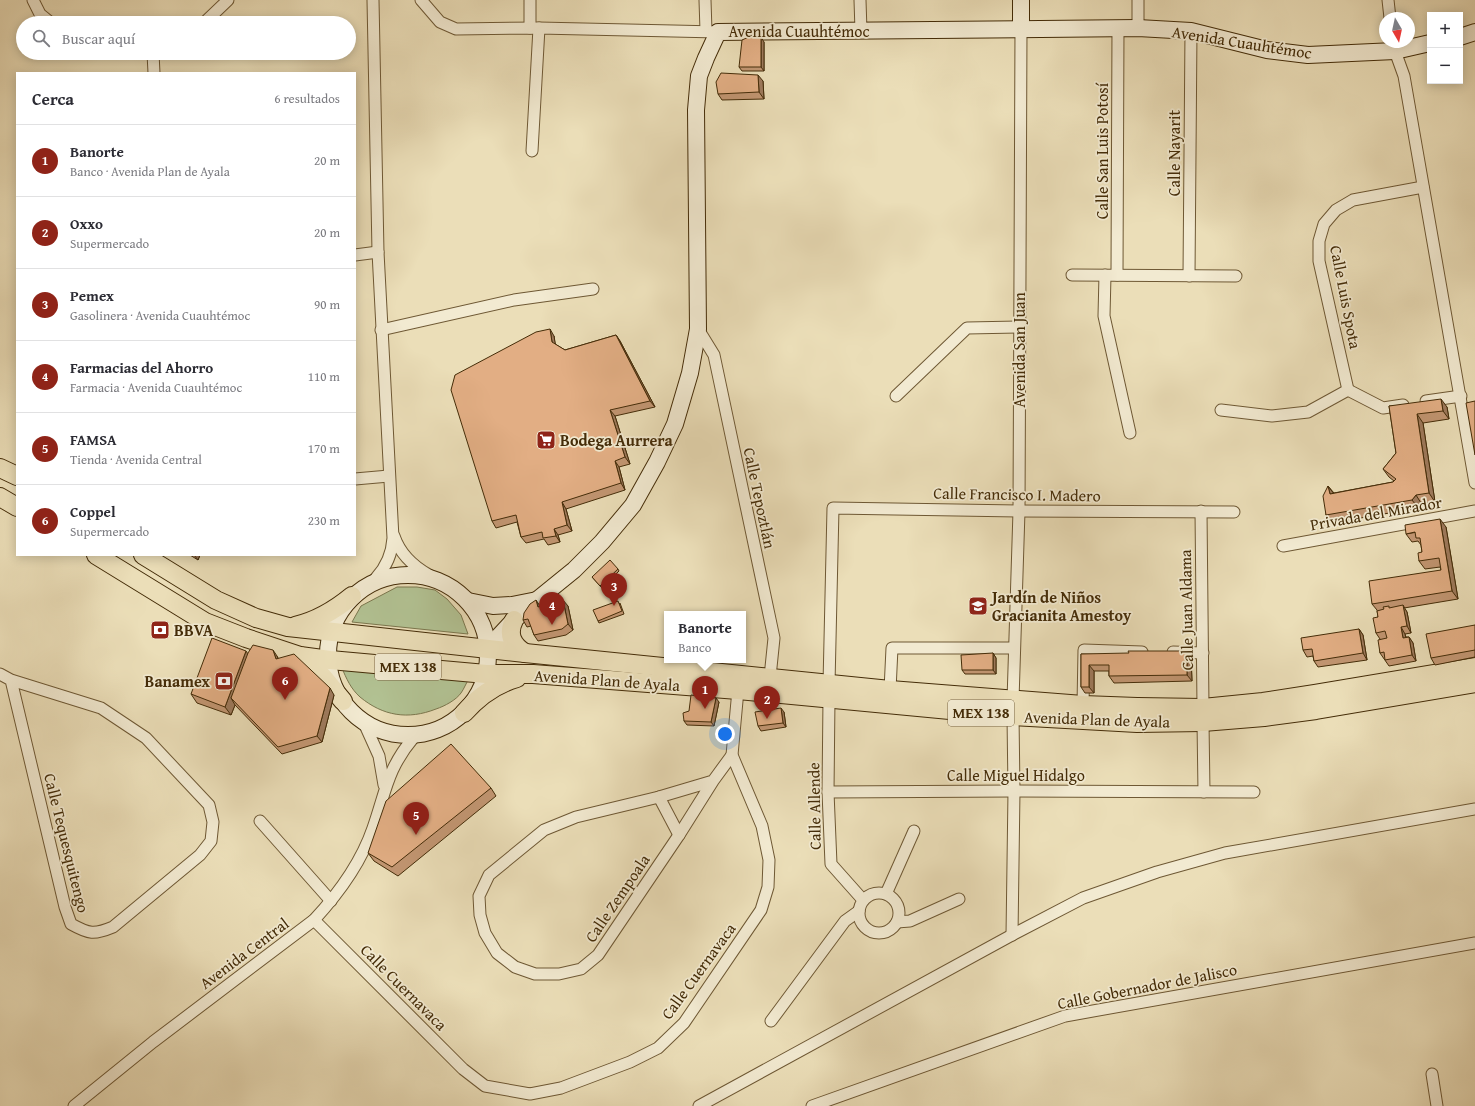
<!DOCTYPE html>
<html lang="es">
<head>
<meta charset="utf-8">
<style>
  :root { --surface:#fff; --page:#f2f2f3; --text:#2b2b33; --muted:#7c7c81; --line:#e1e1e2; --accent:#8f2418 }
  body { margin:0; font-family:"Gentium Book Plus",serif; background:var(--page); color:var(--text) }
  .controls { position:absolute; right:12px; top:12px; display:grid; overflow:hidden; border-radius:0px; box-shadow:0 2px 10px #0003 }
  .controls button { width:36px; height:36px; display:grid; place-items:center; padding:0; border:0; border-bottom:1px solid var(--line); background:var(--surface); color:var(--text); font:20px sans-serif }
  .compass { position:absolute; left:1379px; top:12px; width:36px; height:36px; border-radius:50%; background:var(--surface); box-shadow:0 2px 10px #0003; rotate:171deg }
  .you { position:absolute; left:725px; top:734px; width:14px; height:14px; margin:-10px; border:3px solid #fff; border-radius:50%; background:#1a73e8; box-shadow:0 0 0 6px #1a73e833 }
  .badge { display:grid; place-items:center; width:26px; height:26px; border-radius:50%; background:var(--accent); color:#fff; font-size:13px; font-weight:700 }
  .pin { position:absolute; translate:-50% -33px; filter:drop-shadow(0 1px 2px #0008) }
  .pin::after { content:''; position:absolute; top:21px; width:14px; height:12px; background:inherit; clip-path:polygon(0 0,100% 0,50% 100%) }
  .popup { position:absolute; left:664px; top:611px; width:82px; height:52px; box-sizing:border-box; display:grid; place-content:center; border-radius:0px; background:var(--surface); filter:drop-shadow(0 1px 3px #0005); font-size:13px; white-space:nowrap; color:var(--muted) }
  .popup b { font-size:15px; color:var(--text) }
  .popup::after { content:''; position:absolute; left:50%; top:100%; margin-left:-8px; border:8px solid transparent; border-top-color:var(--surface) }
  .list { margin:0; padding:0; list-style:none }
  h2 { display:flex; justify-content:space-between; align-items:center; height:52px; margin:0; padding:0 16px; font-size:17px }
  h2 small { font-size:13px; font-weight:400; color:var(--muted) }
  .list li { display:grid; grid-template-columns:26px 1fr auto; gap:12px; align-items:center; box-sizing:border-box; height:72px; padding:0 16px; border-top:1px solid var(--line) }
  .list b { display:block; font-size:15px; white-space:nowrap }
  .list p { margin:0; font-size:13px; white-space:nowrap; color:var(--muted) }
  .list em { font-size:13px; font-style:normal; color:var(--muted) }
  .icon { flex:none; width:22px; height:22px; fill:none; stroke:currentColor; stroke-width:2; stroke-linecap:round; stroke-linejoin:round }
  .map { position:relative; flex:none; width:1475px; height:1106px; overflow:hidden }
  .search { position:absolute; background:var(--surface); box-shadow:0 2px 10px #0003; left:16px; top:16px; width:340px; height:44px; display:flex; align-items:center; gap:10px; box-sizing:border-box; padding:0 14px; border-radius:22px; color:var(--muted); font-size:15px }
  .panel { position:absolute; background:var(--surface); box-shadow:0 2px 10px #0003; left:16px; top:72px; width:340px; height:484px; border-radius:0px }
  .map>svg:first-child { display:block }
</style>
</head>
<body>
<div class="map">
<svg width="1475" height="1106" viewBox="0 0 1475 1106">
  <rect width="100%" height="100%" fill="#ebdeb8"/>
  <filter id="stains"><feTurbulence type="fractalNoise" baseFrequency=".005" numOctaves="4"/><feColorMatrix values="0 0 0 0 .2 0 0 0 0 .09 0 0 0 0 .02 0 0 0 .5 -.17"/></filter>
  <radialGradient id="worn" r=".72"><stop offset=".6" stop-color="#630" stop-opacity="0"/><stop offset="1" stop-color="#630" stop-opacity=".3"/></radialGradient>
  <g fill="#b2c293" stroke="#7b774e">
    <path d="M397,587H417L435,590L447,599L461,615L468,634L352,622L361,606Z"/>
    <path d="M342,668L469,679C466,683 464,689 461,693C456,700 445,706 436,709C408,720 383,716 360,697C351,689 346,678 342,668Z"/>
  </g>
  <g fill="none" stroke-linecap="round" stroke-linejoin="round">
    <defs>
      <g id="street">
        <path d="M33,0L40,14L51,23"/>
        <path d="M373,0L378,252L393,538C392,554 387,566 376,578"/>
        <path d="M421,0L440,22L456,29L539,28L718,32"/>
        <path d="M705,0L706,31"/>
        <path d="M860,0L861,31"/>
        <path d="M1138,0V28"/>
        <path d="M1388,0L1390,18"/>
        <path d="M204,23L228,0"/>
        <path d="M530,28V0"/>
        <path d="M1393,42L1395,51L1404,76L1475,483"/>
        <path d="M153,53L154,73"/>
        <path d="M532,151L539,28"/>
        <path d="M355,255L378,252"/>
        <path d="M1072,275L1236,276"/>
        <path d="M1105,275L1104,316L1130,433"/>
        <path d="M1117,275L1118,27"/>
        <path d="M1189,276L1191,31"/>
        <path d="M698,329L714,355L774,638L770,677"/>
        <path d="M381,330L514,300L593,289"/>
        <path d="M1348,390L1319,261V241L1324,224L1336,210L1353,200L1423,187"/>
        <path d="M1348,390L1383,408L1403,405"/>
        <path d="M896,396L967,328L1019,327"/>
        <path d="M1426,401L1461,396"/>
        <path d="M1221,410L1272,416L1308,412L1348,390"/>
        <path d="M355,479L389,476"/>
        <path d="M1201,511L1203,708"/>
        <path d="M394,536C400,554 413,566 429,575"/>
        <path d="M1283,546L1475,511"/>
        <path d="M1173,652L1203,653"/>
        <path d="M0,674L11,680L101,708L146,738L209,805L213,822L211,841L200,855L113,927C94,935 89,934 71,924L65,907L11,680"/>
        <path d="M829,684L833,508L1019,511L1234,512"/>
        <path d="M890,690L892,648H1014"/>
        <path d="M829,699L828,792L831,864L863,900"/>
        <path d="M1013,700L1019,511L1021,29"/>
        <path d="M1083,705L1084,650L1142,652"/>
        <path d="M1203,722L1204,792"/>
        <path d="M365,725L379,756L384,785"/>
        <path d="M713,781L679,835L598,955L581,969L559,974H535L515,967L497,953L485,933L480,915L479,896L489,875L544,830L576,817L659,797L713,781L732,755"/>
        <path d="M828,792L1014,791L1254,792"/>
        <path d="M659,797L679,835"/>
        <path d="M260,821L331,901"/>
        <circle cx="879" cy="913" r="20"/>
        <path d="M886,894L914,831"/>
        <path d="M314,920L463,1069L485,1086L530,1094L561,1088L630,1062L658,1048L684,1023L761,910L768,887L769,860L762,826L732,755L738,690"/>
        <path d="M897,922L910,921L959,899"/>
        <path d="M1012,935L1014,791L1013,716"/>
        <path d="M771,1021L845,921L859,911"/>
        <path d="M1432,1074L1437,1106"/>
        <path d="M74,1106L153,1042L314,920C339,893 361,863 373,828C386,791 387,769 414,737"/>
        <path d="M699,1106L1012,935L1083,898L1157,872L1225,853L1475,809"/>
        <path d="M812,1106L1065,1016L1475,943"/>
      </g>
      <g id="secondary">
        <path d="M1021,29V0"/>
        <path d="M1460,37L1475,32"/>
        <circle cx="408" cy="655" r="80"/>
        <path d="M468,601L493,606L512,605L537,600"/>
        <path d="M487,649L514,620L537,600L574,570L602,542L633,505L657,462L675,424L690,373L698,329L696,110L699,76L706,58L718,32L1138,28L1191,31L1267,50L1308,55L1395,51L1430,43"/>
      </g>
      <g id="primary">
        <path d="M0,468L17,476"/>
        <path d="M0,497L17,507"/>
        <path d="M96,555L205,622L246,638L300,656L330,660L486,674H533L738,690L1013,716L1137,723L1203,722L1264,717L1316,710L1475,683"/>
        <path d="M143,555L216,600L256,618L288,627L525,653L890,690L1083,705L1137,707L1203,708L1263,702L1315,694L1475,667"/>
        <path d="M514,620C507,634 512,645 525,653"/>
        <path d="M295,626C317,621 335,610 352,596"/>
        <path d="M300,656L323,677L343,701"/>
        <path d="M464,713C479,696 496,684 517,678"/>
      </g>
    </defs>
    <use href="#street" stroke="#6e5834" stroke-width="13"/>
    <use href="#secondary" stroke="#442c08" stroke-width="18"/>
    <use href="#primary" stroke="#442c08" stroke-width="20"/>
    <use href="#street" stroke="#f2ead1" stroke-width="11"/>
    <use href="#secondary" stroke="#f2ead1" stroke-width="16"/>
    <use href="#primary" stroke="#ebdeb8" stroke-width="18"/>
  </g>
  <g fill="#c29672" stroke="#442c08">
    <path d="M764,42V71H742L739,67Z"/>
    <path d="M763,81L764,99L722,100L718,94Z"/>
    <path d="M616,335L620,341L655,407L615,416L630,464L619,467L625,490L566,509L572,531L558,535L560,542L548,545L544,539L526,543L521,537L517,522L496,528L492,521L554,336L555,344L565,350Z"/>
    <path d="M1389,406L1447,407L1449,419L1423,423L1435,502L1421,503L1418,508L1332,523L1326,515L1328,486L1334,493L1393,482L1394,481L1389,477L1383,469L1396,453Z"/>
    <path d="M1446,527L1458,599L1404,608L1407,612L1411,633L1405,634L1406,637H1409L1413,643L1416,661L1389,666L1380,653V639L1376,633L1378,617L1377,610L1372,604L1441,570L1440,567L1425,569L1419,561L1422,552L1421,545L1418,541L1412,542L1406,534Z"/>
    <path d="M190,555H200L198,560Z"/>
    <path d="M618,569L619,571L602,588L592,577Z"/>
    <path d="M620,603L624,614L599,623L598,621Z"/>
    <path d="M540,606H568L573,630L566,635L538,641L534,635L531,626L527,627L523,620Z"/>
    <path d="M1475,625V657L1435,665L1431,658Z"/>
    <path d="M1359,629L1363,635L1367,660L1318,667L1314,661L1313,656L1307,657L1303,650Z"/>
    <path d="M993,653L996,658V674H965L962,670Z"/>
    <path d="M1081,654L1191,657L1192,681L1114,683L1109,676V671H1094V693H1085L1081,687Z"/>
    <path d="M277,656L278,658L334,695L322,742L282,754L235,705L231,715L197,703L191,694Z"/>
    <path d="M719,702L714,726L687,725L684,721L689,711Z"/>
    <path d="M784,712L786,727L761,731L758,726Z"/>
    <path d="M491,788L496,796L398,876L374,861L368,853Z"/>
  </g>
  <g fill="#9e7a5c" stroke="#442c08">
    <path d="M761,37L764,42V71L761,67Z"/>
    <path d="M758,75L763,81L764,99L759,92Z"/>
    <path d="M550,329L554,336L556,348L552,342Z"/>
    <path d="M616,335L620,341L655,407L650,401Z"/>
    <path d="M1441,399L1447,407L1449,419L1443,411Z"/>
    <path d="M610,410L615,416L630,464L625,457Z"/>
    <path d="M1417,414L1423,423L1435,502L1429,493Z"/>
    <path d="M615,461L619,467L625,490L621,483Z"/>
    <path d="M1328,486L1334,494H1330Z"/>
    <path d="M1416,495L1421,503L1418,508L1412,500Z"/>
    <path d="M562,502L566,509L572,531L567,525Z"/>
    <path d="M1440,519L1446,527L1458,599L1452,591Z"/>
    <path d="M554,529L558,535L560,542L556,536Z"/>
    <path d="M194,555H200L198,560Z"/>
    <path d="M536,600L540,606L542,613L538,607Z"/>
    <path d="M563,600L568,606L573,630L568,624Z"/>
    <path d="M1403,605L1407,612L1411,633L1407,626Z"/>
    <path d="M1401,627L1405,634L1407,644L1403,638Z"/>
    <path d="M1359,629L1363,635L1367,660L1363,653Z"/>
    <path d="M1409,637L1413,643L1416,661L1412,655Z"/>
    <path d="M273,650L277,656L280,665L276,659Z"/>
    <path d="M246,651L252,660L231,698L235,705L231,715L225,707Z"/>
    <path d="M1187,651L1191,657L1192,681L1187,675Z"/>
    <path d="M993,653L996,658V674L993,670Z"/>
    <path d="M1089,665L1094,671V693L1089,687Z"/>
    <path d="M330,688L334,695L322,742L317,736Z"/>
    <path d="M716,698L719,702L714,726L711,722Z"/>
    <path d="M781,708L784,712L786,727L783,723Z"/>
  </g>
  <g fill="#e2ae84" stroke="#442c08">
    <path d="M751,36L761,37V67H739L742,40Z"/>
    <path d="M721,73L758,75L759,92L718,94L716,82Z"/>
    <path d="M550,329L552,342L565,350L616,335L650,401L610,410L625,457L615,461L621,483L562,502L567,525L554,529L556,536L543,538L542,532L521,537L516,515L492,521L451,390L455,375L536,332Z"/>
    <path d="M1441,399L1443,411L1417,414L1429,493L1416,495L1412,500L1326,515L1323,496L1328,486L1330,494L1393,482L1396,479L1383,469L1396,453L1389,406Z"/>
    <path d="M1475,401V455L1466,403Z"/>
    <path d="M1440,519L1452,591L1372,604L1369,581L1441,570L1439,558L1419,561L1418,553L1422,552L1420,538H1416L1415,532L1406,534L1405,525Z"/>
    <path d="M610,560L618,569L600,586L592,577Z"/>
    <path d="M536,600L538,607L563,600L568,624L562,629L534,635L528,619L523,620L524,613L530,604Z"/>
    <path d="M618,601L622,611L598,621L593,610Z"/>
    <path d="M1403,605L1407,626L1401,627L1403,638L1409,637L1412,655L1385,660L1384,652L1380,653L1378,640L1387,638L1385,631L1376,633L1373,618L1378,617L1377,611L1384,609L1383,607L1389,606V608Z"/>
    <path d="M1475,625V650L1431,658L1426,634Z"/>
    <path d="M1359,629L1363,653L1314,661L1312,649L1303,650L1301,638Z"/>
    <path d="M212,638L246,651L225,707L191,694Z"/>
    <path d="M253,645L273,650L276,659L294,654L330,688L317,736L278,747L231,698L248,653Z"/>
    <path d="M1128,651H1187V675L1109,676V665H1089V687H1081V654L1129,653Z"/>
    <path d="M993,653V670H962L961,655Z"/>
    <path d="M691,695L716,698L711,722L684,721L683,713L689,711Z"/>
    <path d="M781,708L783,723L758,726L755,712Z"/>
    <path d="M451,744L491,788L392,867L368,853L386,801Z"/>
  </g>
  <defs>
    <symbol id="supermarket-square" viewBox="-11 -11 22 22"><rect x="-9" y="-9" width="18" height="18" rx="4" fill="#8f2418" stroke="#f2ead1"/><path d="M-6-5.5h2.5l.6 2H6L4.5 2H-2.5L-4.4-4H-6ZM-1.5 3.2a1.3 1.3 0 1 0 .1 0ZM3 3.2a1.3 1.3 0 1 0 .1 0Z" fill="#fff"/></symbol>
    <symbol id="school-square" viewBox="-11 -11 22 22"><rect x="-9" y="-9" width="18" height="18" rx="4" fill="#8f2418" stroke="#f2ead1"/><path d="M0-5L7-2L0 1L-7-2ZM-4 1L0 2.5L4 1V4Q0 6-4 4Z" fill="#fff"/></symbol>
    <symbol id="bank-square" viewBox="-11 -11 22 22"><rect x="-9" y="-9" width="18" height="18" rx="4" fill="#8f2418" stroke="#f2ead1"/><path d="M-6-4H6V4H-6ZM0-2.3a2.3 2.3 0 1 0 0 4.6a2.3 2.3 0 1 0 0-4.6Z" fill="#fff"/></symbol>
  </defs>
  <g fill-rule="evenodd">
    <use href="#supermarket-square" x="535" y="429" width="22" height="22"/>
    <use href="#school-square" x="967" y="595" width="22" height="22"/>
    <use href="#bank-square" x="149" y="619" width="22" height="22"/>
    <use href="#bank-square" x="213" y="670" width="22" height="22"/>
  </g>
  <g text-anchor="middle" stroke-width="3.5" stroke-linejoin="round" paint-order="stroke">
    <g fill="#f2ead1" stroke="#786544" stroke-width="1">
      <rect x="375" y="654" width="66" height="26" rx="3"/>
      <rect x="948" y="700" width="66" height="26" rx="3"/>
    </g>
    <g font-size="15" font-weight="bold" fill="#442c08">
      <text x="408" y="672">MEX 138</text>
      <text x="981" y="718">MEX 138</text>
    </g>
    <g font-size="16" fill="#442c08" stroke="#f2ead1">
      <text x="799" y="37">Avenida Cuauhtémoc</text>
      <text transform="translate(1242 42) rotate(9)" y="6">Avenida Cuauhtémoc</text>
      <text transform="translate(1102 151) rotate(-90)" y="6">Calle San Luis Potosí</text>
      <text transform="translate(1174 153) rotate(-90)" y="6">Calle Nayarit</text>
      <text transform="translate(1346 297) rotate(79)" y="6">Calle Luis Spota</text>
      <text transform="translate(1019 350) rotate(-90)" y="6">Avenida San Juan</text>
      <text transform="translate(1017 494) rotate(1)" y="6">Calle Francisco I. Madero</text>
      <text transform="translate(760 498) rotate(78)" y="6">Calle Tepoztlán</text>
      <text transform="translate(1376 513) rotate(-10)" y="6">Privada del Mirador</text>
      <text transform="translate(1186 610) rotate(-91)" y="6">Calle Juan Aldama</text>
      <text transform="translate(607 680) rotate(4)" y="6">Avenida Plan de Ayala</text>
      <text transform="translate(1097 719) rotate(2)" y="6">Avenida Plan de Ayala</text>
      <text x="1016" y="781">Calle Miguel Hidalgo</text>
      <text transform="translate(814 806) rotate(-91)" y="6">Calle Allende</text>
      <text transform="translate(67 843) rotate(76)" y="6">Calle Tequesquitengo</text>
      <text transform="translate(617 898) rotate(-56)" y="6">Calle Zempoala</text>
      <text transform="translate(244 953) rotate(-37)" y="6">Avenida Central</text>
      <text transform="translate(698 971) rotate(-54)" y="6">Calle Cuernavaca</text>
      <text transform="translate(1147 986) rotate(-11)" y="6">Calle Gobernador de Jalisco</text>
      <text transform="translate(404 987) rotate(45)" y="6">Calle Cuernavaca</text>
    </g>
    <g font-size="16" font-weight="bold" fill="#442c08" stroke="#f2ead1" text-anchor="start">
      <text x="560" y="446">Bodega Aurrera</text>
      <text x="992" y="603">Jardín de Niños<tspan x="992" dy="18">Gracianita Amestoy</tspan></text>
      <text x="174" y="636">BBVA</text>
      <text x="210" y="687" text-anchor="end">Banamex</text>
    </g>
  </g>
  <rect width="100%" height="100%" filter="url(#stains)"/>
  <rect width="100%" height="100%" fill="url(#worn)"/>
</svg>
<div class="controls">
<button>+</button>
<button>−</button>
</div>
<svg class="compass" viewBox="-18 -18 36 36"><path d="M0-13l5 13h-10z" fill="#e53935"/><path d="M0 13l5-13h-10z" fill="#7c7c81"/></svg>
<div class="you"></div>
<div class="pin badge" style="left:705px;top:709px">1</div>
<div class="popup"><b>Banorte</b>Banco</div>
<div class="pin badge" style="left:767px;top:719px">2</div>
<div class="pin badge" style="left:614px;top:606px">3</div>
<div class="pin badge" style="left:552px;top:625px">4</div>
<div class="pin badge" style="left:416px;top:835px">5</div>
<div class="pin badge" style="left:285px;top:700px">6</div>
<div class="search"><svg class="icon" aria-label="search" viewBox="0 0 24 24"><circle cx="10" cy="10" r="6"/><path d="M15 15l6 6"/></svg>Buscar aquí</div>
<section class="panel">
<h2>Cerca<small>6 resultados</small></h2>
<ul class="list">
<li><span class="badge">1</span><div><b>Banorte</b><p>Banco · Avenida Plan de Ayala</p></div><em>20 m</em></li>
<li><span class="badge">2</span><div><b>Oxxo</b><p>Supermercado</p></div><em>20 m</em></li>
<li><span class="badge">3</span><div><b>Pemex</b><p>Gasolinera · Avenida Cuauhtémoc</p></div><em>90 m</em></li>
<li><span class="badge">4</span><div><b>Farmacias del Ahorro</b><p>Farmacia · Avenida Cuauhtémoc</p></div><em>110 m</em></li>
<li><span class="badge">5</span><div><b>FAMSA</b><p>Tienda · Avenida Central</p></div><em>170 m</em></li>
<li><span class="badge">6</span><div><b>Coppel</b><p>Supermercado</p></div><em>230 m</em></li>
</ul>
</section>
</div>
</body>
</html>
